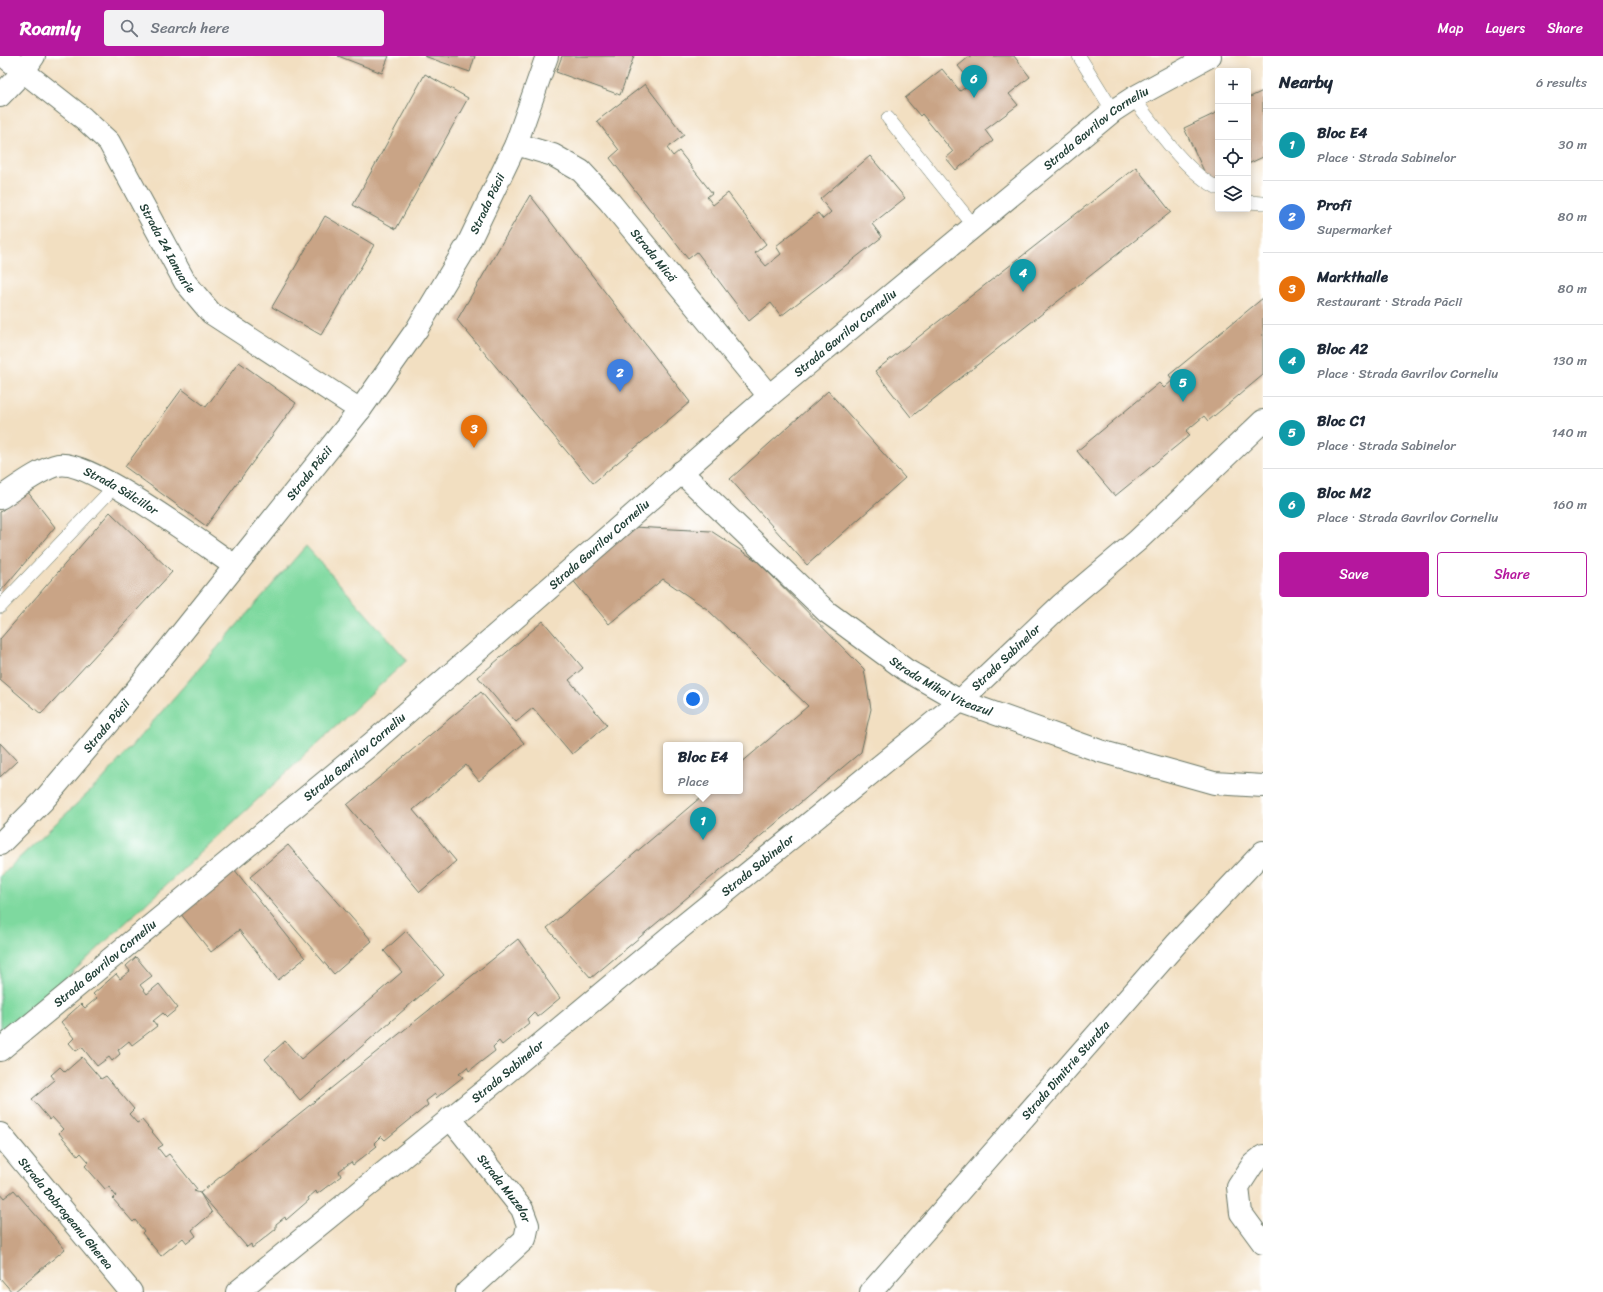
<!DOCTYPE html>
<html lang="en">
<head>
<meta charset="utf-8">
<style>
  :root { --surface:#fff; --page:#f2f2f3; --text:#1f2937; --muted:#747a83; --line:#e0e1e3; --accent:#b5179e }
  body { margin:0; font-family:Sriracha,sans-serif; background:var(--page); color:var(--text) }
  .controls { position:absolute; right:12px; top:12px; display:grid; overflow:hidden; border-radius:4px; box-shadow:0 2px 10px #0003 }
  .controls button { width:36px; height:36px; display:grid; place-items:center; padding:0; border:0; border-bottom:1px solid var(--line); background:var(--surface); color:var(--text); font:20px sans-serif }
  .you { position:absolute; left:693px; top:643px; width:14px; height:14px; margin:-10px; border:3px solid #fff; border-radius:50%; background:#1a73e8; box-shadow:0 0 0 6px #1a73e833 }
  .badge { display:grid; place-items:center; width:26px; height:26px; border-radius:50%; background:var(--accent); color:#fff; font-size:13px; font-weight:700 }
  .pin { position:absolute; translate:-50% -33px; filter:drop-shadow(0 1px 2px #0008) }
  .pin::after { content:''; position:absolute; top:21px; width:14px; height:12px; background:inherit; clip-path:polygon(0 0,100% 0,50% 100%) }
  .popup { position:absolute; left:663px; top:686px; width:80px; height:52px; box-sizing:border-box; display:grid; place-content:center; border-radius:4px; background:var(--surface); filter:drop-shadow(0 1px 3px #0005); font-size:13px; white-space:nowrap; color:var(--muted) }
  .popup b { font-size:15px; color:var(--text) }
  .popup::after { content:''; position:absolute; left:50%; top:100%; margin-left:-8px; border:8px solid transparent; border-top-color:var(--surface) }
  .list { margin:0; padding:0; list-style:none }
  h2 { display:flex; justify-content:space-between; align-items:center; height:52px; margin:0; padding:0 16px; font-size:17px }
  h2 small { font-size:13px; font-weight:400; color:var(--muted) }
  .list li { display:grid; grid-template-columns:26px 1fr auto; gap:12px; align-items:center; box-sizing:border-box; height:72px; padding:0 16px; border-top:1px solid var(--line) }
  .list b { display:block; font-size:15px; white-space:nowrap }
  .list p { margin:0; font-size:13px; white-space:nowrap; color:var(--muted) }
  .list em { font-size:13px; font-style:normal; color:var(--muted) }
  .actions { display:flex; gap:8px; padding:12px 16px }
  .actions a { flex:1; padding:9px 0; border:1px solid var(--accent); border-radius:4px; text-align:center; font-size:14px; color:var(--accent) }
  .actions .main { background:var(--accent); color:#fff }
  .icon { flex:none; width:22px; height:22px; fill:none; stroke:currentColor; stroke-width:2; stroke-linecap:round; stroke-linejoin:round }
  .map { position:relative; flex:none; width:1263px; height:1236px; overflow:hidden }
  header { display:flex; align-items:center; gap:24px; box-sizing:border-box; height:56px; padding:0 20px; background:var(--accent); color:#fff }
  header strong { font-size:19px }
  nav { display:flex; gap:22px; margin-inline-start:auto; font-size:14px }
  .search { width:280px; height:36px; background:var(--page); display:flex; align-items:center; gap:10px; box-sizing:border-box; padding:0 14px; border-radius:4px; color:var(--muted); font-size:15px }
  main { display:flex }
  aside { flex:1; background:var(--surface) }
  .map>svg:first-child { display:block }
</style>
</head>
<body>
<header>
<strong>Roamly</strong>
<div class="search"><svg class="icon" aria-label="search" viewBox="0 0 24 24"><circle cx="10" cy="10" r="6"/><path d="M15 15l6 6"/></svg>Search here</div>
<nav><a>Map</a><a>Layers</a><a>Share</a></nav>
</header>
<main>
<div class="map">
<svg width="1263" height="1236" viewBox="0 0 1263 1236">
  <rect width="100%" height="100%" fill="#fff"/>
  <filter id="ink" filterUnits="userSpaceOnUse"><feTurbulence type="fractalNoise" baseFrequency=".025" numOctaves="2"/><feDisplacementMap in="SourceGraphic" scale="8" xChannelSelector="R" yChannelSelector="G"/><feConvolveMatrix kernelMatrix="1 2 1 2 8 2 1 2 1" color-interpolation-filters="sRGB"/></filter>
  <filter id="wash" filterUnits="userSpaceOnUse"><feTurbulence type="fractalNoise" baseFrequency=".012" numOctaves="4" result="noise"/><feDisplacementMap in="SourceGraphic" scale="16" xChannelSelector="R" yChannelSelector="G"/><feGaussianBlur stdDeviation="0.9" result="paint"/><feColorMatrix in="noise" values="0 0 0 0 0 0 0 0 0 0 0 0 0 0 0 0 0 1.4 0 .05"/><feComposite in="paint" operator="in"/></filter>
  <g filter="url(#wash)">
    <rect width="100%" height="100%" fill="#f2dfc1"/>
    <path fill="#7ed99f" stroke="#4e8b6a" d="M306,490L407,604L0,984V820L102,724Z"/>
    <g id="blocks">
      <g fill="#c9a486">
        <path d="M338,0H389L382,17Z"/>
        <path d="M424,0H475L470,16Z"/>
        <path d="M562,0H634L620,39L556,16Z"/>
        <path d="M970,0H1014L1030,21L1009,38L1018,49L985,74L993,85L956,114L946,102L953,96L922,58L920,60L905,42L942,13L960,35L972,27L958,10Z"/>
        <path d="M425,18L468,42L396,173L353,149Z"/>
        <path d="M645,28L684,79L667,92L673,100L679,95L712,137L707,141L713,149L728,137L766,188L755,197L766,210L781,198L776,190L818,157L823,163L831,156L820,143L870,100L905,142L872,168L882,181L781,260L771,247L749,265L697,196L688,203L610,102L619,94L597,65Z"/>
        <path d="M1263,35V101L1248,108V42Z"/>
        <path d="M1218,56V122L1209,126L1184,72Z"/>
        <path d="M1136,111L1171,156L911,361L875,315Z"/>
        <path d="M530,139L690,346L593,427L457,264Z"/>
        <path d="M325,160L374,189L321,279L272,251Z"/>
        <path d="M1263,242V319L1208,365L1204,360L1186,375L1190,379L1115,440L1077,395L1159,327L1164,332L1173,324L1169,319Z"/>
        <path d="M239,306L296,347L206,470L125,411L182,333L206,351Z"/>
        <path d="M828,335L905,422L807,509L730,423Z"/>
        <path d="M27,435L55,471L0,536V456Z"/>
        <path d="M110,456L172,516L41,658L0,623V583Z"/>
        <path d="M633,471L711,475L757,505L864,613L871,653L861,696L591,922L547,872L708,735H740V708L808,650L707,553L663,523L609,568L571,522Z"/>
        <path d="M543,565L583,612L569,624L607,669L572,698L533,652L516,666L478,621Z"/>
        <path d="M481,636L524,687L479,725L466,709L413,754L456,805L420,836L347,749Z"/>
        <path d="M0,687L17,705L0,721Z"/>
        <path d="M288,789L372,885L334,918L250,821Z"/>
        <path d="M230,808L305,902L278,924L239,874L211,896L176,852Z"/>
        <path d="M406,875L444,919L300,1044L265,1003L285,985L301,1003L402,916L384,895Z"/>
        <path d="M518,883L560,942L537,961L534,956L527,963L529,967L502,989L499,985L493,991L495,995L469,1015L467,1011L459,1018L463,1021L436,1042L435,1038L426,1045L428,1049L385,1084L381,1080L374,1087L377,1090L353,1109L351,1106L339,1115L341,1120L317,1138L316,1135L308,1142L309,1144L286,1164L285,1161L276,1168V1173L252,1192L251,1188L247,1191L200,1137Z"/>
        <path d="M136,901L152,920L140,929L147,938L159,928L178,952L167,961L163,957L153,965L157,970L132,989L129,985L118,994L120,998L112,1005L109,1001L97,1010L82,991L76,995L69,987L74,982L61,966L81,948L85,952L97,942L93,938L116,918L120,923L130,915L126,910Z"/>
        <path d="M82,1001L101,1023L106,1020L134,1053L129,1058L137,1067L142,1064L163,1089L158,1092L165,1101L169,1098L197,1133L194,1135L200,1137L212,1157L192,1174L196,1180L187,1187L183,1182L161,1200L142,1177L144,1175L135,1164L133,1166L113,1143L116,1140L109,1131L105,1133L85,1110L89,1106L81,1097L78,1100L59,1077L63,1073L52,1061L50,1064L32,1043L55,1024L51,1019L60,1011L65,1016Z"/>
        <path d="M14,1134L65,1193L14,1236H12L0,1222V1137L4,1142Z"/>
      </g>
    </g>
  </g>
  <g filter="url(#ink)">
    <use href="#blocks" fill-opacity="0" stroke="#697665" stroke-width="1"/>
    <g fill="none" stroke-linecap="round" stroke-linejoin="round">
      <defs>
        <g id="service">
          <path d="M1079,0L1113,55"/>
          <path d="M1133,42C1155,70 1186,117 1218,132"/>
          <path d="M888,62L974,170"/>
          <path d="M1248,146L1263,147"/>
          <path d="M0,551L115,430"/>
        </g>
        <g id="minor">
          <path id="s1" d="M4,0L83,62L109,86L185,226L211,257L360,354"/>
          <path d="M0,40L23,16L34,0"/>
          <path id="s2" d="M681,416L827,556L906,614L960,645L1100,695L1214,727L1263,730"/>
          <path id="s3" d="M0,442C14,433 42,412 58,409C88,402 206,490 235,510"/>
          <path id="s4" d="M0,994L371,688L769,340"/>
          <path id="s5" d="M450,1062L522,1153L528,1169L525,1183L467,1236"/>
          <path id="s6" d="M0,1078L131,1236"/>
          <path d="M1263,1100L1253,1108L1238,1131L1241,1157L1263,1187"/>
          <path id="s7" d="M237,1236L489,1031L673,878L960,645L1061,549L1137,485L1263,365"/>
          <path id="s8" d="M871,1236L1177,887L1263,796"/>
        </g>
        <g id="tertiary">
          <path id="s9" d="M516,88L553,99L581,115L609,145L769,340L1113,55L1133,42L1210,0"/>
          <path id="s10" d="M0,788L43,745L120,654L360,354L417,273L468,188L516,88L547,0"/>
        </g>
      </defs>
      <use href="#service" stroke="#697665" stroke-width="14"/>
      <use href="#minor" stroke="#697665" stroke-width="24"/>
      <use href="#tertiary" stroke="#697665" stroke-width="24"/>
      <use href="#service" stroke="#fff" stroke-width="13"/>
      <use href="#minor" stroke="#fff" stroke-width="22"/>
      <use href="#tertiary" stroke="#fff" stroke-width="22"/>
    </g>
  </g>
  <g text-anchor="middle" stroke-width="3" stroke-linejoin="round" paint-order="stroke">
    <g font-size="12" fill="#1f3d34" stroke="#fff">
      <text dy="4" stroke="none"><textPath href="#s9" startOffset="787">Strada Gavrilov Corneliu</textPath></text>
      <text dy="4" stroke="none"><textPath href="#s10" startOffset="807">Strada Păcii</textPath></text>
      <text dy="4" stroke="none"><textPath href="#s1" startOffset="257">Strada 24 Ianuarie</textPath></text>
      <text dy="4" stroke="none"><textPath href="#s9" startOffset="182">Strada Mică</textPath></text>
      <text dy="4" stroke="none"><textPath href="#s9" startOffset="463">Strada Gavrilov Corneliu</textPath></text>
      <text dy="4" stroke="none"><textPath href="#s10" startOffset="483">Strada Păcii</textPath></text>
      <text dy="4" stroke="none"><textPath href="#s3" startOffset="136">Strada Sălciilor</textPath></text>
      <text dy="4" stroke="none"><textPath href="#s4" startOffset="784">Strada Gavrilov Corneliu</textPath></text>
      <text dy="4" stroke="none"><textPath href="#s7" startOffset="997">Strada Sabinelor</textPath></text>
      <text dy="4" stroke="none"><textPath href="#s2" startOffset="339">Strada Mihai Viteazul</textPath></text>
      <text dy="4" stroke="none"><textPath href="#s10" startOffset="159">Strada Păcii</textPath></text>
      <text dy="4" stroke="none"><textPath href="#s4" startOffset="460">Strada Gavrilov Corneliu</textPath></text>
      <text dy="4" stroke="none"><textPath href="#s7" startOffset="673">Strada Sabinelor</textPath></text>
      <text dy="4" stroke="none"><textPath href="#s4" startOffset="136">Strada Gavrilov Corneliu</textPath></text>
      <text dy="4" stroke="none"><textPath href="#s8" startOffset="295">Strada Dimitrie Sturdza</textPath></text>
      <text dy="4" stroke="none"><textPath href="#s7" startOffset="349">Strada Sabinelor</textPath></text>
      <text dy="4" stroke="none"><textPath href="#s5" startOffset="89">Strada Muzelor</textPath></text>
      <text dy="4" stroke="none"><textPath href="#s6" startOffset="103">Strada Dobrogeanu Gherea</textPath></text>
    </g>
  </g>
</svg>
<div class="controls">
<button>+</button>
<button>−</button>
<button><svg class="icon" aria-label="locate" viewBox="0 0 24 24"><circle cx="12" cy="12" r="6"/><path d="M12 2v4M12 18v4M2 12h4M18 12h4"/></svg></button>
<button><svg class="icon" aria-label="layers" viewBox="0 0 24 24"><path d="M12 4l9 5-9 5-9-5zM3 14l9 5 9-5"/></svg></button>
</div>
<div class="you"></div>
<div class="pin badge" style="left:703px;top:784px;background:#0f9aa8">1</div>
<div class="popup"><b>Bloc E4</b>Place</div>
<div class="pin badge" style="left:620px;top:336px;background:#3f7fe0">2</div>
<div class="pin badge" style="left:474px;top:392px;background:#e8710a">3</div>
<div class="pin badge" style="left:1023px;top:236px;background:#0f9aa8">4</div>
<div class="pin badge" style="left:1183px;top:346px;background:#0f9aa8">5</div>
<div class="pin badge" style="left:974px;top:42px;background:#0f9aa8">6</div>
</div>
<aside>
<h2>Nearby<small>6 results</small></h2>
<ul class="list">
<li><span class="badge" style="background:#0f9aa8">1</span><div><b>Bloc E4</b><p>Place · Strada Sabinelor</p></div><em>30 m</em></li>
<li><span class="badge" style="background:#3f7fe0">2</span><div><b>Profi</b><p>Supermarket</p></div><em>80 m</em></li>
<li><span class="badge" style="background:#e8710a">3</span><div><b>Markthalle</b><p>Restaurant · Strada Păcii</p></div><em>80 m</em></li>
<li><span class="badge" style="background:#0f9aa8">4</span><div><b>Bloc A2</b><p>Place · Strada Gavrilov Corneliu</p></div><em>130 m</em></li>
<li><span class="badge" style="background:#0f9aa8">5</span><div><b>Bloc C1</b><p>Place · Strada Sabinelor</p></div><em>140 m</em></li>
<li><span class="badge" style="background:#0f9aa8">6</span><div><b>Bloc M2</b><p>Place · Strada Gavrilov Corneliu</p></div><em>160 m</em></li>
</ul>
<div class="actions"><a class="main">Save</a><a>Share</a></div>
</aside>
</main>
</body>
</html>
